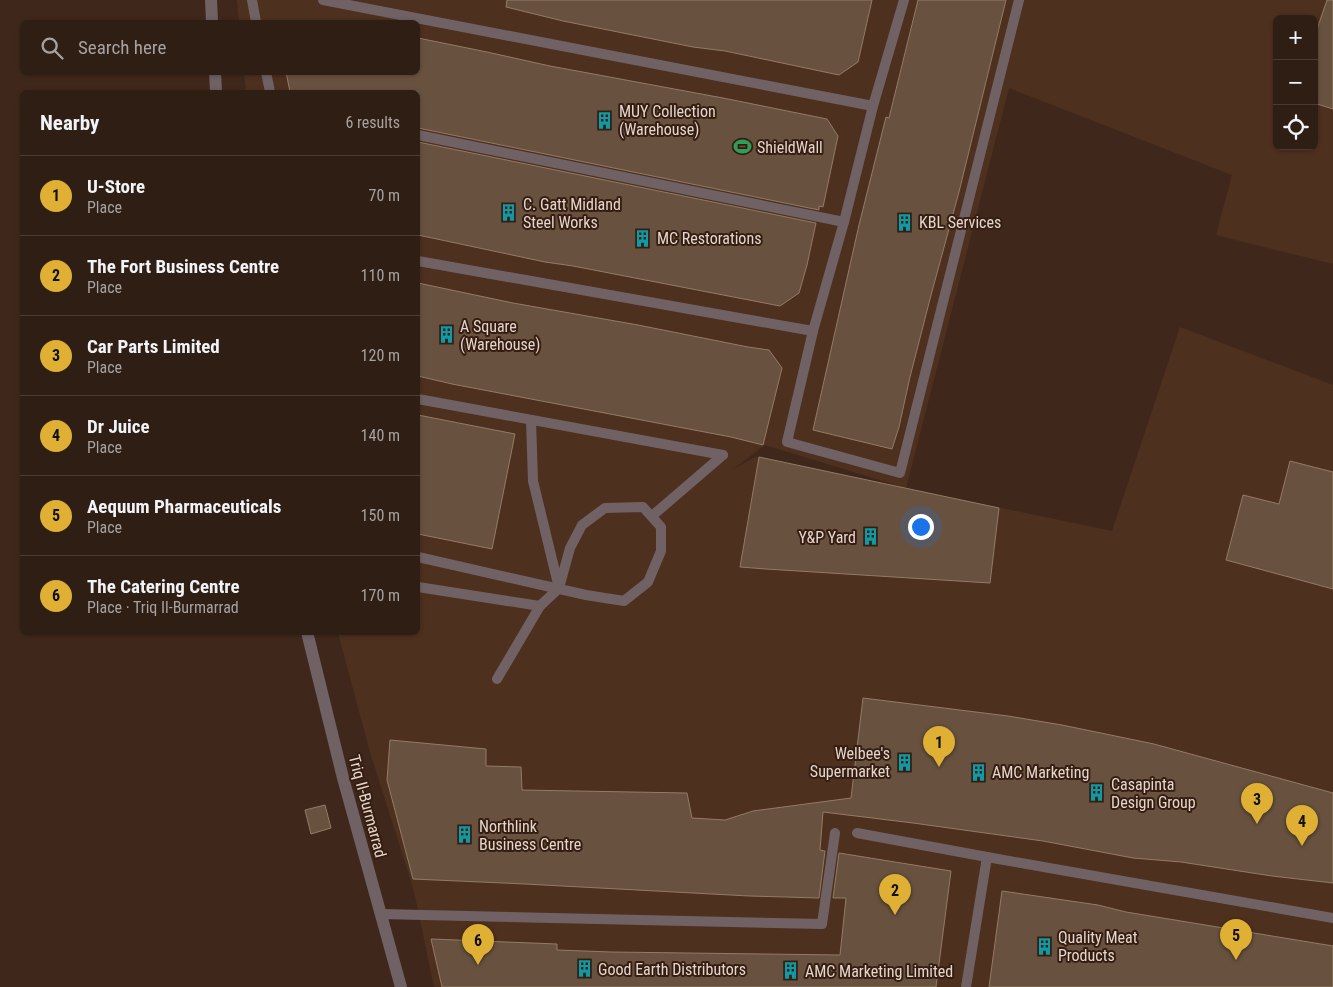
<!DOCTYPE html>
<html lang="en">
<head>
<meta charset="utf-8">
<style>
  :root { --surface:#2f1e14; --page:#37271d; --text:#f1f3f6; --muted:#a7a2a0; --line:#4a3c34; --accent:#e0b034 }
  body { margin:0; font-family:"Roboto Condensed",sans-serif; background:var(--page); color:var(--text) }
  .controls { position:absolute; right:15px; top:15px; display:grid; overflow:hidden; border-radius:8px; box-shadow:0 1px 4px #0004 }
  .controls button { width:45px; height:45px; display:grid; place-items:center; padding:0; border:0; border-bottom:1px solid var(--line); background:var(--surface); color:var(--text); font:25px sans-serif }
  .you { position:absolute; left:920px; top:526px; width:18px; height:18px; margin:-12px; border:4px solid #fff; border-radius:50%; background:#1a73e8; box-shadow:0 0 0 8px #1a73e833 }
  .badge { display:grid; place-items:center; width:32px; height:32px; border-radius:50%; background:var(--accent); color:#111; font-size:16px; font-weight:700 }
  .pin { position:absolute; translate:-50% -41px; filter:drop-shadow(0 1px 2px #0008) }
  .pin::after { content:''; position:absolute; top:26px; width:18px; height:15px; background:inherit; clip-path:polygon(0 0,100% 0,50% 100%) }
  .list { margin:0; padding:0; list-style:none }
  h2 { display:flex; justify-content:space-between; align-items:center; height:65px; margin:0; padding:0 20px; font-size:21px }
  h2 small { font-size:16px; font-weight:400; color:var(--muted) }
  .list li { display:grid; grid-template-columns:32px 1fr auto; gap:15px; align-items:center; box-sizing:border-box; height:80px; padding:0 20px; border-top:1px solid var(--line) }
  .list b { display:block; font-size:19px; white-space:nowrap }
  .list p { margin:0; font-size:16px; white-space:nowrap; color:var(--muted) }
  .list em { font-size:16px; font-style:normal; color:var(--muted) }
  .icon { flex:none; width:28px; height:28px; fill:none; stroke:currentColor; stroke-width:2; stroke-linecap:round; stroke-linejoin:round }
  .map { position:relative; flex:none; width:1333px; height:987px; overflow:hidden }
  .search { position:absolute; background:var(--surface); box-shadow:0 1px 4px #0004; left:20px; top:20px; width:400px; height:55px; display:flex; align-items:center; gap:12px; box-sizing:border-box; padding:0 18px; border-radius:8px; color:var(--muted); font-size:19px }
  .panel { position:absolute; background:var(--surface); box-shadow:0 1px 4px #0004; left:20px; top:90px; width:400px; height:545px; border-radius:8px }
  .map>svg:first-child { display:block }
</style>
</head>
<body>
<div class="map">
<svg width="1333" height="987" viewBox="0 0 1333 987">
  <rect width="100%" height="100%" fill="#3f281b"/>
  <path fill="#4e301f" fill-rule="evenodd" d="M237,0H1333V264L1216,235L1232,175L1009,88L906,488L765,445L732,470L755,457L1112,531L1180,327L1333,385V987H434L414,891L370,752L338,633L418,632V92H246L244,73L418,72V22H239ZM1277,19H1314V146H1277Z"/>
  <g fill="#68523f" stroke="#937b67">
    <path d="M507,0H872L858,62L839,75L725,51L693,47L563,21L506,7Z"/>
    <path d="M918,0H1006L959,192L930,299L910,377L899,427L892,449L813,430L859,225L886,117L889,118Z"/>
    <path d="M1327,0H1333V109L1314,103V38Z"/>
    <path d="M418,38L487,52L550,66L723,98L827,119L838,136L823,207L819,206V210L418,128V92H290L286,72H418Z"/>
    <path d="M418,142L816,223L807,265L799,293L780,306L573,266L545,262L418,235Z"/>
    <path d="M418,283L513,303L638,325L748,347L769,350L782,368L763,445L731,437L452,384L418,376Z"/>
    <path d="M418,415L515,434L492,549L418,534Z"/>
    <path d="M759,457L999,508L990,583L766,569L740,567Z"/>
    <path d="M1290,461L1333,472V589L1226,560L1243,495L1279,504Z"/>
    <path d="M863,698L1008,716L1062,725L1154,744L1333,793V883L1272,876L1181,862L1133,858L1043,841L913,823L823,812L820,850L825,851L819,898L749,896L525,884L413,879L387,780L390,740L486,749V766L521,767L522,790L687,793L692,818L725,820L753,811L851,798Z"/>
    <path d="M325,805L331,828L311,834L305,810Z"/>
    <path d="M839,853L951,871L936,987H442L431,939L557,944V950L611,952L840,955L846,898H833Z"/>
    <path d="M1002,891L1098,905L1126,912L1333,946V987H989Z"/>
  </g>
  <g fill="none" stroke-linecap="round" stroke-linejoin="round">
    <g stroke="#706264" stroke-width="10">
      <path d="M252,0L256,22"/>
      <path d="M323,0L873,106"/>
      <path d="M904,0L873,106L844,222L813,331L787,442L900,473L1019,0"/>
      <path d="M266,72L270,92"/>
      <path d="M418,135L844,222"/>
      <path d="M418,261L813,331"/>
      <path d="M418,399L723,455"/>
      <path d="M652,516L723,455"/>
      <path d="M418,557L586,595L624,601L648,582L661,551V527L643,507L605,508L582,525L570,548L559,588"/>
      <path d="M418,587L540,606"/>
      <path d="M497,679L540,606L559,588L533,481L531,420"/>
      <path d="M857,833L987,857L966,987"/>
      <path d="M987,857L1333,918"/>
      <path d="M381,914L822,924L835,833"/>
    </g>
    <g stroke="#706264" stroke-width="12">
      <path d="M211,0L212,22"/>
      <path d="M215,72L216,92"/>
      <path d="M307,632L343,778L401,987"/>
    </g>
  </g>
  <defs>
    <symbol id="building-bare" viewBox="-9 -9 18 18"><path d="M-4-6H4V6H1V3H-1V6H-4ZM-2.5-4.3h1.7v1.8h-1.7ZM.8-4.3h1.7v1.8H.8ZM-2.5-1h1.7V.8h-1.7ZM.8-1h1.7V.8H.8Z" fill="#0f9aa8" stroke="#351e11" stroke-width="2.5" paint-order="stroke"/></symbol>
    <symbol id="stadium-bare" viewBox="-9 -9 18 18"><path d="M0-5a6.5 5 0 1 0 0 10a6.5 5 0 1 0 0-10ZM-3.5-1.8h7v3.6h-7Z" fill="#2e9e5b" stroke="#351e11" stroke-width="2.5" paint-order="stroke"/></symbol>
  </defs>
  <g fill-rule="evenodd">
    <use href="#building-bare" x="592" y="108" width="25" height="25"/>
    <use href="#stadium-bare" x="730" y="134" width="25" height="25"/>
    <use href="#building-bare" x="496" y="200" width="25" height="25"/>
    <use href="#building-bare" x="892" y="210" width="25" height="25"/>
    <use href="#building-bare" x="630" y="226" width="25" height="25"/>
    <use href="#building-bare" x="434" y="322" width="25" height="25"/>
    <use href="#building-bare" x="858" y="524" width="25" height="25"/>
    <use href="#building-bare" x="892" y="750" width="25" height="25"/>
    <use href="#building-bare" x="966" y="760" width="25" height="25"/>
    <use href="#building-bare" x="1084" y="780" width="25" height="25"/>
    <use href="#building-bare" x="452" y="822" width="25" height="25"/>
    <use href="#building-bare" x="1032" y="934" width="25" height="25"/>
    <use href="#building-bare" x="572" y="956" width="25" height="25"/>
    <use href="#building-bare" x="778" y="958" width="25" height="25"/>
  </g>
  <g text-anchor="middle" stroke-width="4" stroke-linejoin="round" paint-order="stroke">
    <g font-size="16" fill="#e5d5cc" stroke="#351e11" text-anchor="start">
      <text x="619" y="117">MUY Collection<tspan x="619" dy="18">(Warehouse)</tspan></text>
      <text x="757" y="153">ShieldWall</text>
      <text x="523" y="210">C. Gatt Midland<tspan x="523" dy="18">Steel Works</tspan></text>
      <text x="919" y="228">KBL Services</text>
      <text x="657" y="244">MC Restorations</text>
      <text x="460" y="332">A Square<tspan x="460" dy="18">(Warehouse)</tspan></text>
      <text x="856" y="543" text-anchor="end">Y&amp;P Yard</text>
      <text x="890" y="759" text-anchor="end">Welbee's<tspan x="890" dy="18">Supermarket</tspan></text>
      <text x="992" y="778">AMC Marketing</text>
      <text x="1111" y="790">Casapinta<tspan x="1111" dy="18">Design Group</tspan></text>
      <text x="479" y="832">Northlink<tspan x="479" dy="18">Business Centre</tspan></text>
      <text x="1058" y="943">Quality Meat<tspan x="1058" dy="18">Products</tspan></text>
      <text x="598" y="975">Good Earth Distributors</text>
      <text x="805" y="977">AMC Marketing Limited</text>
    </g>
    <g font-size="16" fill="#e5d5cc" stroke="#351e11">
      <text transform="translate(368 806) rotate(75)" y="6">Triq Il-Burmarrad</text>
    </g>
  </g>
</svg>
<div class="controls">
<button>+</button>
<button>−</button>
<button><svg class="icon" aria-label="locate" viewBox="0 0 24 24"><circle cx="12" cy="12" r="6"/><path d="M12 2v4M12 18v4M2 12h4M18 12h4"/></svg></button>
</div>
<div class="you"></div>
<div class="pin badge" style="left:939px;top:767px">1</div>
<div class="pin badge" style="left:895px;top:915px">2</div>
<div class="pin badge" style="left:1257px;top:824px">3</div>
<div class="pin badge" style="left:1302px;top:846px">4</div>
<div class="pin badge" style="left:1236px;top:960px">5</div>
<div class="pin badge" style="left:478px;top:965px">6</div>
<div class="search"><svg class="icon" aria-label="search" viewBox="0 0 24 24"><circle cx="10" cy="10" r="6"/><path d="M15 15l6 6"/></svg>Search here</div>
<section class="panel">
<h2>Nearby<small>6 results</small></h2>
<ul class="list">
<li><span class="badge">1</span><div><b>U-Store</b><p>Place</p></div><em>70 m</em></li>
<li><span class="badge">2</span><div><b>The Fort Business Centre</b><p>Place</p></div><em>110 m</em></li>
<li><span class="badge">3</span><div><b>Car Parts Limited</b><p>Place</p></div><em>120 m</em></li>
<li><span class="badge">4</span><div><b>Dr Juice</b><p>Place</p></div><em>140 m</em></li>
<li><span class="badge">5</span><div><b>Aequum Pharmaceuticals</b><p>Place</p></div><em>150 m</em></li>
<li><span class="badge">6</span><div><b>The Catering Centre</b><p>Place · Triq Il-Burmarrad</p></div><em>170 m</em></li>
</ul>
</section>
</div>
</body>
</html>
